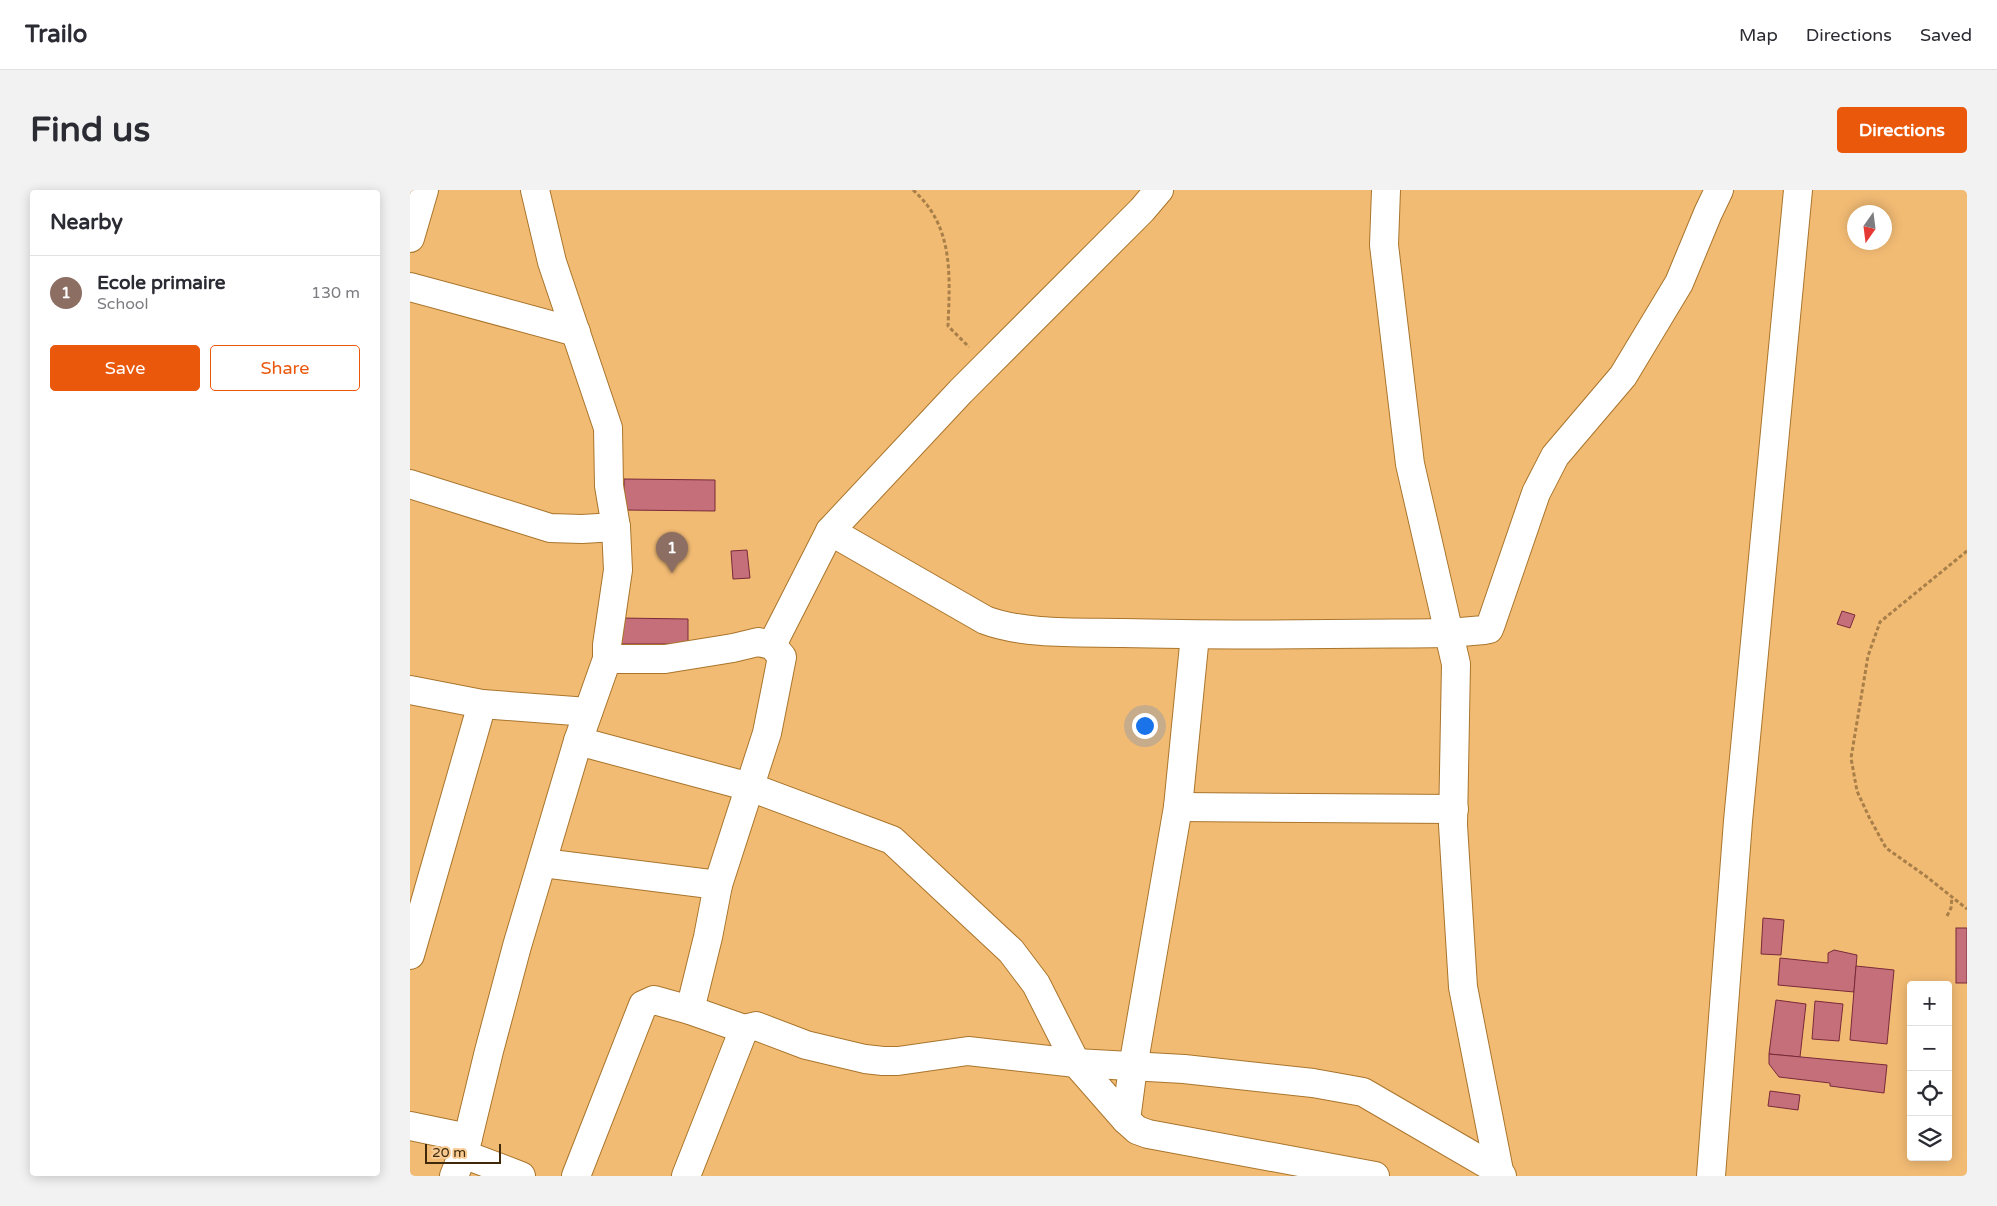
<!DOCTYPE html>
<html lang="en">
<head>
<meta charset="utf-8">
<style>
  :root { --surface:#fff; --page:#f2f2f3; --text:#2b2b33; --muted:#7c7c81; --line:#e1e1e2; --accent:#ea580c }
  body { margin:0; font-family:"Varela Round",sans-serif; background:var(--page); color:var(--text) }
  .controls { position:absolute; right:15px; bottom:15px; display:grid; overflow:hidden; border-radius:5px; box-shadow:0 2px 12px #0003 }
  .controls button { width:45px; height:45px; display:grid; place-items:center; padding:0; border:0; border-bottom:1px solid var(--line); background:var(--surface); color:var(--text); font:25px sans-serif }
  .compass { position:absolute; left:1437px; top:15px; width:45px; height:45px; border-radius:50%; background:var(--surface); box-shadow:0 2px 12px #0003; rotate:194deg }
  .scale { position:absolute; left:15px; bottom:12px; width:76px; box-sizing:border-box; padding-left:5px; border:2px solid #3f290a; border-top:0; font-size:14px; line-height:18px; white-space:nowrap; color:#3f290a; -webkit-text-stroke:4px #f7cb93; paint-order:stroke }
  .you { position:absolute; left:734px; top:535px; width:18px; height:18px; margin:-12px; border:4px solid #fff; border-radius:50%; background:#1a73e8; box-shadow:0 0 0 8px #1a73e833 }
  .badge { display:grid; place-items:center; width:32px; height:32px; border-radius:50%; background:var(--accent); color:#fff; font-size:16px; font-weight:700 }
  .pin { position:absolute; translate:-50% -41px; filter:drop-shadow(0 1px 2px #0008) }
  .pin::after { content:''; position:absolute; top:26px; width:18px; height:15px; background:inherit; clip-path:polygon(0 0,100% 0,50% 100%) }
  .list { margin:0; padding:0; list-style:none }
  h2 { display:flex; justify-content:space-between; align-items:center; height:65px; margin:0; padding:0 20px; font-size:21px }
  h2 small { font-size:16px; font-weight:400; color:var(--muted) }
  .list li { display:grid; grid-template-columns:32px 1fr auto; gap:15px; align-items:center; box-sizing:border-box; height:75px; padding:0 20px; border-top:1px solid var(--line) }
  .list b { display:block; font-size:19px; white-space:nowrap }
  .list p { margin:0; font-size:16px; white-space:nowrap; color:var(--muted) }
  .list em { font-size:16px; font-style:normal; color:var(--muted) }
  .actions { display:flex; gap:10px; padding:15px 20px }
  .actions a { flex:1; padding:11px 0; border:1px solid var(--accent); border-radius:5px; text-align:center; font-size:18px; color:var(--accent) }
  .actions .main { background:var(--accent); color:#fff }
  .icon { flex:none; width:28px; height:28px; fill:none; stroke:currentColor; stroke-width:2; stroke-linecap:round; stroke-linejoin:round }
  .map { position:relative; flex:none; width:1557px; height:986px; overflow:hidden; border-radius:5px }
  header { display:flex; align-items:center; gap:30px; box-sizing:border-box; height:70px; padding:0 25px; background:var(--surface); border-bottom:1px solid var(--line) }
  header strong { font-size:24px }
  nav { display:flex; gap:28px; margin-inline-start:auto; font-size:18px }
  .intro { display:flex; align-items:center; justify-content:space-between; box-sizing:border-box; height:120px; padding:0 30px }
  h1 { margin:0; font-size:35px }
  .button { padding:12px 22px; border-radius:5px; background:var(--accent); color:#fff; font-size:18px; font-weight:700 }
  main { display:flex; gap:30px; padding:0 30px }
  aside { flex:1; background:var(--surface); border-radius:5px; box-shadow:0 2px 12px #0003 }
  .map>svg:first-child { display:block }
</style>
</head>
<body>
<header>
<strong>Trailo</strong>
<nav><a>Map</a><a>Directions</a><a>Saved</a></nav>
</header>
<div class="intro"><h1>Find us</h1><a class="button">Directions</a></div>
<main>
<aside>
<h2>Nearby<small></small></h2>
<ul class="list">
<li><span class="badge" style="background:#8d6e63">1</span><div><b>Ecole primaire</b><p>School</p></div><em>130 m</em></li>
</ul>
<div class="actions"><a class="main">Save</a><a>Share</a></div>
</aside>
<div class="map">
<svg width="1557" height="986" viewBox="0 0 1557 986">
  <rect width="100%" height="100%" fill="#f2bb74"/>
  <g fill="#c56f7a" stroke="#782a39">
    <path d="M214,289L305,290V321L214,320Z"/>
    <path d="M337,360L340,388L323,389L321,361Z"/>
    <path d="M1432,421L1445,425L1440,438L1427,434Z"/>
    <path d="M210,428L278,429V454H210Z"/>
    <path d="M1353,728L1374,730L1371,765L1351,764Z"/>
    <rect x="1546" y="738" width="11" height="55"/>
    <path d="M1424,760L1447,765L1444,802L1368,795L1370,768L1418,773V763Z"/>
    <path d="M1446,776L1484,780L1477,854L1440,850Z"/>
    <path d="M1366,810L1396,814L1390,867L1359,864Z"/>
    <path d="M1405,811L1433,814L1429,851L1402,849Z"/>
    <path d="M1359,864L1477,875L1474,903L1420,896V893L1369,887L1359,874Z"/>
    <path d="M1360,901L1390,905L1388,920L1358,916Z"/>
  </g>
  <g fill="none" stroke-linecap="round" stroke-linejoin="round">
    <defs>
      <g id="street">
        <path d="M125,0L142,72L198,238L199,296L206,337L208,380L197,455V469"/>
        <path d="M976,0L974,55L1000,274L1046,474L1043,635L1053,797L1089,981L1092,986"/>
        <path d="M0,48L14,0"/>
        <path d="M0,97L166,142"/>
        <path d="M0,294L140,338L172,339L206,337"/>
        <path d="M420,341L575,430C614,445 671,442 713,443C822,446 930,444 1039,443L1074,440L1079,439L1081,434L1126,303L1145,266L1213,186L1269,93L1298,23L1309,0"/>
        <path d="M362,455L420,341L551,201L732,20L749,0"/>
        <path d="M0,500L72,514L178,522"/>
        <path d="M168,551L340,597L482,650L601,761L626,794L666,873L716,930L727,940L738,944L965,986"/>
        <path d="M768,617L1044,619"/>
        <path d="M133,673L308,695"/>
        <path d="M0,765L72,514"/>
        <path d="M716,930L723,877L768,617L785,445"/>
        <path d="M0,936L58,948"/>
        <path d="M53,964L111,986"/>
        <path d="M44,986L56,956L79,861L107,756L168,551L197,469H255L323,458L348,452L362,455L372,467L357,543L308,695L298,747L280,820"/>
        <path d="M166,986L233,815L244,810L280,820L334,839"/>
        <path d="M276,986L330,849L334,839L346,836L396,855L455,869L473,871H488L558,861L666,873L774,879L903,893L953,902L1089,981"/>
        <path d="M1301,986L1328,631L1388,0"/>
      </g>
    </defs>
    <use href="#street" stroke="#a9752c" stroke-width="30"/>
    <g stroke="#a87f48" stroke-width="3" stroke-dasharray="4 2.5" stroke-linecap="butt">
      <path d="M503,0C544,36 540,85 538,136L559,157"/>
      <path d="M1557,361L1470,432L1458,466L1441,568L1447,601L1459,627L1476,658L1517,687L1557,719"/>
      <path d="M1537,726L1541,718L1542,707"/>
    </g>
    <use href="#street" stroke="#fff" stroke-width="28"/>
  </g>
</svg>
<div class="controls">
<button>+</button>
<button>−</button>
<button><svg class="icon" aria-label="locate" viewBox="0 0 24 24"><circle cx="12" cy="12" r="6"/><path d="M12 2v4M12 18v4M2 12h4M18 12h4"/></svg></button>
<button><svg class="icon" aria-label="layers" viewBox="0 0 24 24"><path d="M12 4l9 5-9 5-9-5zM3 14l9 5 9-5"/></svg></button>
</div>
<svg class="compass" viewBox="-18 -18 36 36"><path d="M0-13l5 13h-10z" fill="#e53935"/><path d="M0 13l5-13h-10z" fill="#7c7c81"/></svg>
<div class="scale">20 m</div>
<div class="you"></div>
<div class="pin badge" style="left:262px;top:383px;background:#8d6e63">1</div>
</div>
</main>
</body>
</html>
